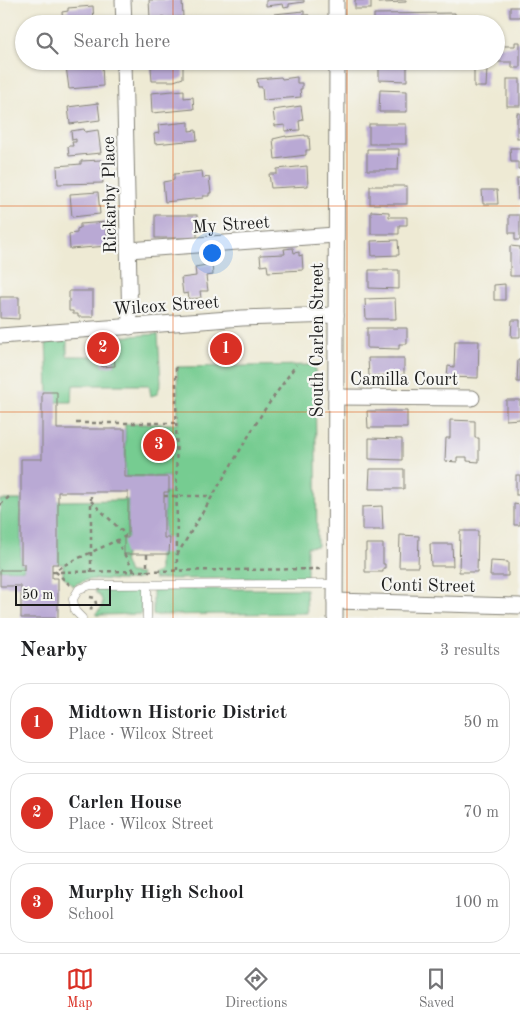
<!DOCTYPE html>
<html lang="en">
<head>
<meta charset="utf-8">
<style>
  :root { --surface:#fff; --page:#f2f2f2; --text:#202124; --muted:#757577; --line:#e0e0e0; --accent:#d93025 }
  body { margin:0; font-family:"Old Standard TT",serif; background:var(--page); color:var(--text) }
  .scale { position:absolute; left:15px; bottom:12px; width:96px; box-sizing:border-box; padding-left:5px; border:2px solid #1c1c1c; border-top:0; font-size:14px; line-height:18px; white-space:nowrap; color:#1c1c1c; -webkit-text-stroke:4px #f6f6f2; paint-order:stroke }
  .you { position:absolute; left:211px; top:252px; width:18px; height:18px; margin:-12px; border:4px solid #fff; border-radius:50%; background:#1a73e8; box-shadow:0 0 0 8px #1a73e833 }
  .badge { display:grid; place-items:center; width:32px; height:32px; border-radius:50%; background:var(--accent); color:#fff; font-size:16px; font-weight:700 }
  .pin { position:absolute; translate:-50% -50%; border:2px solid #fff; box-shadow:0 1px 5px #0006 }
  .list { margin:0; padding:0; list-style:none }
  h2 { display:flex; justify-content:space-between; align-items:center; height:65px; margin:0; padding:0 20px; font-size:21px }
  h2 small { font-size:16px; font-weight:400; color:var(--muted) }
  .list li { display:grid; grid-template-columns:32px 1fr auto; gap:15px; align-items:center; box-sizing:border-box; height:80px; margin:0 10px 10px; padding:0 10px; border:1px solid var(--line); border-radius:20px }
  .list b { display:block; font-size:19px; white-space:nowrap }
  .list p { margin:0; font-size:16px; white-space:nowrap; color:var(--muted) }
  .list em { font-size:16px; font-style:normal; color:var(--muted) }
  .icon { flex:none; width:28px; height:28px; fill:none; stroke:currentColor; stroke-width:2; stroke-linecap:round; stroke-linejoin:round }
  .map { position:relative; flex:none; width:520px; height:618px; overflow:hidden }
  .search { position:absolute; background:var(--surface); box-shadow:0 1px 4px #0004; left:15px; right:15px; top:15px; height:55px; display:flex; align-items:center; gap:12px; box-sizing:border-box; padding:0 18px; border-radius:28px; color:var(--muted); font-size:19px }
  .sheet { height:335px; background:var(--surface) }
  nav { display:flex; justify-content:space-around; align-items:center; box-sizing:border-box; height:70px; border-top:1px solid var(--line); background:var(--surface); font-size:14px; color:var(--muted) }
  nav a { display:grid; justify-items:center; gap:2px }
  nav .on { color:var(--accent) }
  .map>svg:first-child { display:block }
</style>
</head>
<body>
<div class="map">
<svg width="520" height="618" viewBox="0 0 520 618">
  <rect width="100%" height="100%" fill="#f6f6f2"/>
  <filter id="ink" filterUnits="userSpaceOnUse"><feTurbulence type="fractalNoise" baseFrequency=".02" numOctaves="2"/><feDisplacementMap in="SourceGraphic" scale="10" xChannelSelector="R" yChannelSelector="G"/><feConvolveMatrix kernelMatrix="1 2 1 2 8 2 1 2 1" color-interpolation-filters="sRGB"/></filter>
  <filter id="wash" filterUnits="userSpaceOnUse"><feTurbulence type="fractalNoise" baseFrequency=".0096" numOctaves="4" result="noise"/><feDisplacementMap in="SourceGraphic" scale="20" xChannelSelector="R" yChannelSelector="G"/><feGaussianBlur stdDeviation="1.12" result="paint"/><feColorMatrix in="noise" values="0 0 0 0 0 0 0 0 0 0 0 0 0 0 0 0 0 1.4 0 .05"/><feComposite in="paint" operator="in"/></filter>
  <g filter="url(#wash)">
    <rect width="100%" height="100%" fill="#eeead4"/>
    <g fill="#76cc91" stroke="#497456">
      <path d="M158,334L161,383L157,394L151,396L149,385H73L72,402H57L48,392L46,339L67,338V356H102L115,366L114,353L118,352L117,337Z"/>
      <path d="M315,365L317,546L307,547V578L154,579L152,575L159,572V554L170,538H164V492H168L169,477H125V424H178L177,367Z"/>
      <path d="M0,500H21V564H24V570H0Z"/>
      <path d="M128,500V538L124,560L129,573L141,574V578C120,585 92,572 73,586L63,576V564H58L57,501Z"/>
      <path d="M96,589L141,590V614L96,615V613L101,609C104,601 102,597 95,592Z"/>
      <path d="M153,589H306L307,613L153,615Z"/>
    </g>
    <g id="blocks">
      <g fill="#b9a9d4">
        <path d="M149,0H182L183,17L150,18Z"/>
        <path d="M266,0H304V2L289,4V7L284,8L283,4L266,6Z"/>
        <rect x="355" y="0" width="16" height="9"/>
        <path d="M378,0H406V2L378,3Z"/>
        <path d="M93,6L94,24H63L62,12L68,11V8Z"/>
        <rect x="510" y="7" width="10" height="10"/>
        <path d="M304,11V15H309L310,24H275L274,14Z"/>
        <path d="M455,13V24H374V14Z"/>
        <path d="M515,42H520V68H512V62H496V46H515Z"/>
        <path d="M172,61H183V78L174,81H152L151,67L159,66V65L173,66Z"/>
        <path d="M273,61H311V63L274,67Z"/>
        <path d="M379,61H407V81L379,80Z"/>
        <path d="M102,63L103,86L69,89L66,66Z"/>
        <path d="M474,69H487L486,87H474Z"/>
        <path d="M281,77L282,79L297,77V83H302V89H300L301,97L263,100L262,87H258L257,79Z"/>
        <rect x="507" y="79" width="13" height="27"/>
        <path d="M184,90V98L193,97L194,109L152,113L151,93Z"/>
        <path d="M380,90L407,91V112H379Z"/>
        <path d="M98,103L100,120L70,124L68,107Z"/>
        <path d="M301,106L303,120L299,121L300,130L285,131V125L275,126L273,110Z"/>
        <rect x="517" y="113" width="3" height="25"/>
        <path d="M189,122V131L196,130L197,140L155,144L154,134L159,133L158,125Z"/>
        <rect x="369" y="124" width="37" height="20"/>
        <path d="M84,129L85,132L98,130L101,153L69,156L68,146H73L72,142H76V139L72,140L71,131Z"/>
        <path d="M305,135V136H309L310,150H306V155L275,159L273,139L286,136V137Z"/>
        <path d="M510,148H520V169H518V162H511Z"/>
        <path d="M367,149H399L398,170H367Z"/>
        <path d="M101,160L103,183L58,184L57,166L81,164V161Z"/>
        <path d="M307,166L308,186L271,188L269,174H277V169Z"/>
        <path d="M202,171L203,178L209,177L211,193H209V196H203V198L165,202L163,182L174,180V174Z"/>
        <path d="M517,178H520V200H518Z"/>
        <rect x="370" y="186" width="37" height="18"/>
        <path d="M482,190H497L498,204H483Z"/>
        <path d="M98,192L100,214L72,217L70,194Z"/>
        <path d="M371,211L389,212V217H407V225H399V234H371Z"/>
        <rect x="155" y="215" width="42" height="23"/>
        <path d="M509,215H520V240H515V233H509Z"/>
        <path d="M106,222L108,246L70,249L69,234L77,233V229L80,228V224Z"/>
        <path d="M398,240L399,255L372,256L371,241Z"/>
        <path d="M510,246L520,247V276H510Z"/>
        <path d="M293,248L294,253L299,252V256L302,255L303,270L268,272L267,265L261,266L260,255L285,254L284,249Z"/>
        <path d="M212,264L213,275L206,276L208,291H200L201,298L189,299L188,293L183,294L181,278L196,276L195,267Z"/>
        <path d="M369,270H399V289L369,288Z"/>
        <path d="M505,284V300H494V285Z"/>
        <path d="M69,291H93V317H78V314H73V311H69Z"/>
        <path d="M0,297H19V319L0,318Z"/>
        <path d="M395,298L396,319H366L365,299Z"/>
        <path d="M512,320H520V337H511Z"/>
        <path d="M367,328H407V344H399V349L367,348Z"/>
        <path d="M117,337L118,353H114L115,366L102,367L101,352L90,353L89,343L102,342L101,338Z"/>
        <path d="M455,341H479L478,378L447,377L448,366L454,367Z"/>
        <path d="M368,358H404V375L369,376Z"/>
        <path d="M518,360H520V382H517Z"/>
        <path d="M42,392H57V429H125V477H169V492H164V538H170L169,554H124V538H128V492H58V564H52V578H58V618H21V586H0V570H24V564H21V459H42Z"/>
        <path d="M506,400H520V419L506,420Z"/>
        <path d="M367,411H407V428H368Z"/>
        <path d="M450,420L475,421V438H479V462L467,461V457H457V462L445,461L446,438H450Z"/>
        <path d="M369,438L402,439V460L369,459Z"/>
        <path d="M370,469H404V489H369Z"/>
        <rect x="516" y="475" width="4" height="20"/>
        <path d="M514,504L520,505V525H514Z"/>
        <path d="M382,506L383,530H362V507Z"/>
        <path d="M460,531H478L477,572H459Z"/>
        <path d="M400,535L419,536L418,567H399Z"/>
        <path d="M366,544H383V564H385V568H383V572H365V551H366Z"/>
        <path d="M430,544H452L453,566H431Z"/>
        <path d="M491,561L508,562V576H490Z"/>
      </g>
    </g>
  </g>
  <g filter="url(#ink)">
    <use href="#blocks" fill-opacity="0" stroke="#858378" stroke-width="1"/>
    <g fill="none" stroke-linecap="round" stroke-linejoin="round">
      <defs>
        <g id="lane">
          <path d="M82,618L75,611L73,599L79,589L91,585L335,584"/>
          <path d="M147,618V585"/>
        </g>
        <g id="street">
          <path d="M123,0L124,24"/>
          <path d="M336,0V24"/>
          <path d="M124,61L130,327"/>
          <path d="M129,250L335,235"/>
          <path d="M0,336L242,318L336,315"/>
          <path d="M336,397L472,398"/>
          <path d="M335,601L520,606"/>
          <path d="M335,618L337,61"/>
        </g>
      </defs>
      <use href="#lane" stroke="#858378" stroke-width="9"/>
      <use href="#street" stroke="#858378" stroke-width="17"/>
      <g stroke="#858378" stroke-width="2.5" stroke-dasharray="4 4" stroke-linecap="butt">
        <path d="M176,367L177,570"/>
        <path d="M76,423H176"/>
        <path d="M164,496H212"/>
        <path d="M91,501L126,535"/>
        <path d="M0,505L10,496"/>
        <path d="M116,540L134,571"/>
        <path d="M147,554V571"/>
        <path d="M177,555L263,412L296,365"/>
        <path d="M52,572L320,569"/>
        <path d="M91,572V496"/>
        <path d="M70,585L55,571L62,566L128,535"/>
        <path d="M90,597L95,598L96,604L91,608V614"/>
      </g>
      <use href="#lane" stroke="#fff" stroke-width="8"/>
      <use href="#street" stroke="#fff" stroke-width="15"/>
    </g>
  </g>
  <path fill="none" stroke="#de560d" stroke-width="1" stroke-opacity="0.55" d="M173,0V24M347,0V24M173,61V618M347,61V618M0,206H520M0,412H520"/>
  <g text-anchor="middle" stroke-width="4.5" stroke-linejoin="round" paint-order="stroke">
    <g font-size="18" fill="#1c1c1c" stroke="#f6f6f2">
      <text transform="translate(109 195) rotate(-91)" y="6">Rickarby Place</text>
      <text transform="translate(231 224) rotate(-4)" y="6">My Street</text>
      <text transform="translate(166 305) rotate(-4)" y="6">Wilcox Street</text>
      <text transform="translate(317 340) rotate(-90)" y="6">South Carlen Street</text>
      <text x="404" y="385">Camilla Court</text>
      <text transform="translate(428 585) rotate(1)" y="6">Conti Street</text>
    </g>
  </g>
</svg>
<div class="scale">50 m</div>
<div class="you"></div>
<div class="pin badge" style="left:226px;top:349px">1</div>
<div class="pin badge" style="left:103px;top:348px">2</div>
<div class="pin badge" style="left:159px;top:445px">3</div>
<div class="search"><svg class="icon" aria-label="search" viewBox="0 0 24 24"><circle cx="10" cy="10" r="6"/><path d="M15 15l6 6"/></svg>Search here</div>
</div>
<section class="sheet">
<h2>Nearby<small>3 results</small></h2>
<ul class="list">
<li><span class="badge">1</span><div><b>Midtown Historic District</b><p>Place · Wilcox Street</p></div><em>50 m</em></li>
<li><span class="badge">2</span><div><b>Carlen House</b><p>Place · Wilcox Street</p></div><em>70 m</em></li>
<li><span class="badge">3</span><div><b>Murphy High School</b><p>School</p></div><em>100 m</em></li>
</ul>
</section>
<nav>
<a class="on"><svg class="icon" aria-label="map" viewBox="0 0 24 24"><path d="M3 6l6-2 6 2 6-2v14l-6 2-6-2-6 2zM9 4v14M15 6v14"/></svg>Map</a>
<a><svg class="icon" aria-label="directions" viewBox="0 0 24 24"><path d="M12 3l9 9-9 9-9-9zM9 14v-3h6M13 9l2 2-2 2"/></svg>Directions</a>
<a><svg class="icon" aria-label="saved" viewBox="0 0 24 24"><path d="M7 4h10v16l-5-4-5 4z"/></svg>Saved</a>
</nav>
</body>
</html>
